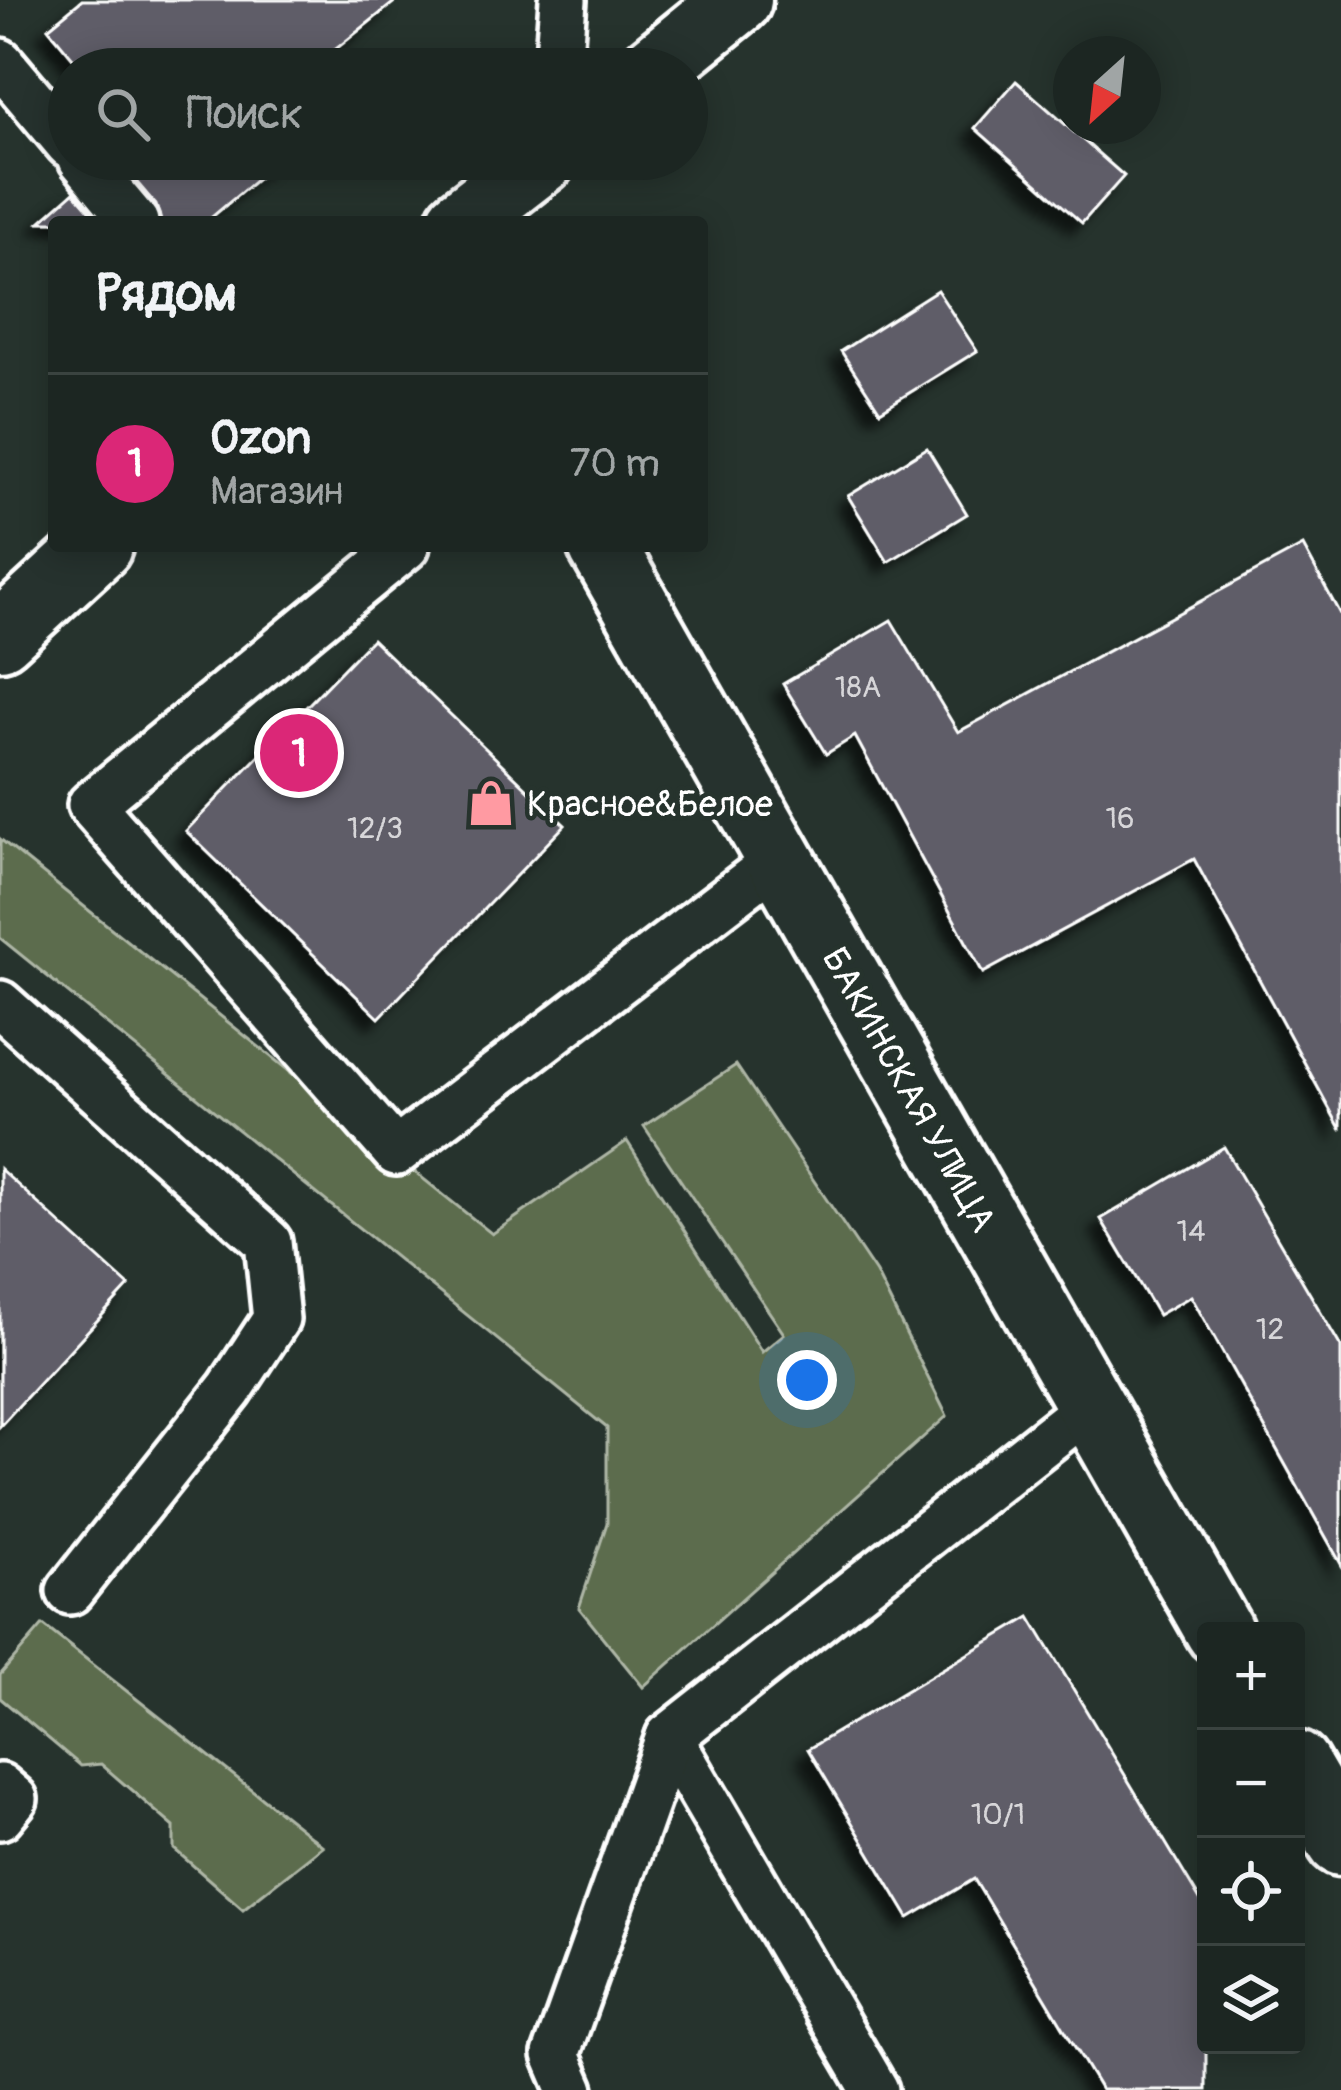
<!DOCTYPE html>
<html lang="ru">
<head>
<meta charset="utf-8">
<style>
  :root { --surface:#1c2622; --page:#252e2a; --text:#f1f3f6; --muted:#a0a5a5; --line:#3a4340; --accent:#db2777 }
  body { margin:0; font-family:Pangolin,sans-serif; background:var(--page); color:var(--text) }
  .controls { position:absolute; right:36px; bottom:36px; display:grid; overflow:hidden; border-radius:12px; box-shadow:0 6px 30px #0003 }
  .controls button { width:108px; height:108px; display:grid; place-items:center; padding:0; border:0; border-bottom:3px solid var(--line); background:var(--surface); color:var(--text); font:60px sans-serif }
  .compass { position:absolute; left:1053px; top:36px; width:108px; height:108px; border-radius:50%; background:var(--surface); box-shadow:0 6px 30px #0003; rotate:207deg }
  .you { position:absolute; left:807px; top:1380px; width:42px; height:42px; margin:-30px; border:9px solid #fff; border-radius:50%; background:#1a73e8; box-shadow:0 0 0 18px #1a73e833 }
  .badge { display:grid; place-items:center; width:78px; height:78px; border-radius:50%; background:var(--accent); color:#fff; font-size:39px; font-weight:700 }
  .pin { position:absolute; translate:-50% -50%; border:6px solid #fff; box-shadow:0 3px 12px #0006 }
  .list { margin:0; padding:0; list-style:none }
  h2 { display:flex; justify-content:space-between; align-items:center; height:156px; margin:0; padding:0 48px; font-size:51px }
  h2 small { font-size:39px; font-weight:400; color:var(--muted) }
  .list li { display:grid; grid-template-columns:78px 1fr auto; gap:36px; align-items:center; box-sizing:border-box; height:180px; padding:0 48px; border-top:3px solid var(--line) }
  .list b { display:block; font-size:45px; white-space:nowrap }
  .list p { margin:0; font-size:39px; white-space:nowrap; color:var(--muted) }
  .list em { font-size:39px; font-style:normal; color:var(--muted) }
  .icon { flex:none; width:66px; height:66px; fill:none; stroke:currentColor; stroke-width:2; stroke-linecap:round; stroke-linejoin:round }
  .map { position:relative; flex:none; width:1341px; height:2090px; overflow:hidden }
  .search { position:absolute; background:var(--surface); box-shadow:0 6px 30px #0003; left:48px; top:48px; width:660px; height:132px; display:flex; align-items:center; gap:30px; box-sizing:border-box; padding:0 42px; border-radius:66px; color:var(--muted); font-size:45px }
  .panel { position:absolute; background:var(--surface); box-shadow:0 6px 30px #0003; left:48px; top:216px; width:660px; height:336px; border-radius:12px }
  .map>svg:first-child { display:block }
</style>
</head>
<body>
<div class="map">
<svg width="1341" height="2090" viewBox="0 0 1341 2090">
  <defs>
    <filter id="shadow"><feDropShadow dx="-11" dy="11" stdDeviation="6" flood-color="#0009"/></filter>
  </defs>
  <rect width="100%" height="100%" fill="#26332d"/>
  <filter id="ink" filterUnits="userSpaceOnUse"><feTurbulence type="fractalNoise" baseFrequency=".00833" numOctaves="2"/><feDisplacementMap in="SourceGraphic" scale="24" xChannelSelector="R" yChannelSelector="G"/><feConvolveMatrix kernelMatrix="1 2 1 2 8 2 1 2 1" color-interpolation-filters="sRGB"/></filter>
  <g filter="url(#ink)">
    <g fill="#5c6c4e" stroke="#aeb6a6" stroke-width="3">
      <path d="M0,839L492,1234L627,1141L762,1352L784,1334L644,1126L736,1065L876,1273L947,1416L643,1687L579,1608L607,1523V1428L0,938Z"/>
      <path d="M43,1625L323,1846L243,1909L174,1849V1827L101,1764L81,1766L0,1698V1675Z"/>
    </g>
    <g fill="#5f5d68" stroke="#fff" stroke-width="3" filter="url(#shadow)">
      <path d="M82,0H397L311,69H82L48,28Z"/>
      <path d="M1016,81L1124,176L1082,223L975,128Z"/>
      <path d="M117,159H281L206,222H161L156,205Z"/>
      <path d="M74,192L100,222H40Z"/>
      <path d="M937,290L977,351L880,411L841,351Z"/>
      <path d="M927,448L967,514L888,562L848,496Z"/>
      <path d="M1303,546L1341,616V1130L1194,859L983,973L855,736L826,754L783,684L891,620L958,732Z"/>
      <path d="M372,639L565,825L379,1018L186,831Z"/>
      <path d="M1224,1147L1341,1347V1564L1191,1296L1158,1315L1101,1219Z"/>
      <path d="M0,1169L129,1286L0,1426Z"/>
      <path d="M1030,1617L1206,1910V2090H1101L974,1879L909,1918L808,1749Z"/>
    </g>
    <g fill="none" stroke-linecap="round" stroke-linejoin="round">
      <defs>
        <g id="service">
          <path d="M0,62L69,144"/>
          <path d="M558,69L563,0"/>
          <path d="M82,159L135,222"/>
          <path d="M406,546L91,805L396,1152L781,858"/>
          <path d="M0,1004L268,1242L276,1319L230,1389L70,1591"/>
          <path d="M669,1737L875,2090"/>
          <path d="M0,1787L14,1799L0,1816"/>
          <path d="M571,2090L556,2055L669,1737L1089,1407"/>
        </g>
        <g id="minor">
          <path d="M602,546L1219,1631"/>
          <path d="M1296,1765L1341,1842"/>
        </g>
        <g id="tertiary">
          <path d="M653,69L738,0"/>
          <path d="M461,222L542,159"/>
          <path d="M0,636L98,546"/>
        </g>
      </defs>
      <use href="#service" stroke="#fff" stroke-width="54"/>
      <use href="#minor" stroke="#fff" stroke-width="75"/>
      <use href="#tertiary" stroke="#fff" stroke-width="75"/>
      <use href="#service" stroke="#26332d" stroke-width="45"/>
      <use href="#minor" stroke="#26332d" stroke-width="66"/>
      <use href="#tertiary" stroke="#26332d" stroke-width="66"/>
    </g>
  </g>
  <defs>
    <symbol id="shop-bare" viewBox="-9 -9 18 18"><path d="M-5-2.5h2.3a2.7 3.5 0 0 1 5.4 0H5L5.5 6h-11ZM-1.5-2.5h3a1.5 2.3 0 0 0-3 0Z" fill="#ff9aa2" stroke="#26332d" stroke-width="2.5" paint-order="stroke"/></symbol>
  </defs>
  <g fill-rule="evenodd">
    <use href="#shop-bare" x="458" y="770" width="66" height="66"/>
  </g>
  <g text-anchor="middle" stroke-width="9" stroke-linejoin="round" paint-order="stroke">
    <g font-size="30" fill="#d7d6d9">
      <text x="858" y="697">18А</text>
      <text x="1120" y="828">16</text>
      <text x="375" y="838">12/3</text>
      <text x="1191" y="1241">14</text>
      <text x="1270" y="1339">12</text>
      <text x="998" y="1824">10/1</text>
    </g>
    <g font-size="36" fill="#fff" stroke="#26332d" text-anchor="start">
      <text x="527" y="816">Красное&amp;Белое</text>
    </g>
    <g font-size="36" fill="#fff" stroke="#26332d">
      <text transform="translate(910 1089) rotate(61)" y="13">БАКИНСКАЯ УЛИЦА</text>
    </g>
  </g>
</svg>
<div class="controls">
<button>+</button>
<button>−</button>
<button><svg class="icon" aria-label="locate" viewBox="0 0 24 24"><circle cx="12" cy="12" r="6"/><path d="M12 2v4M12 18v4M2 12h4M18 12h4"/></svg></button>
<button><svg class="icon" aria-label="layers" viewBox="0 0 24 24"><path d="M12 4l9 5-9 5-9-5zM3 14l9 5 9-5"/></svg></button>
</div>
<svg class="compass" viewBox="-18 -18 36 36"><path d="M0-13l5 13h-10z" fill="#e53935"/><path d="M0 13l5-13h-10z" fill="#a0a5a5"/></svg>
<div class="you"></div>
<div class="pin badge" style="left:299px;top:753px">1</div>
<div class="search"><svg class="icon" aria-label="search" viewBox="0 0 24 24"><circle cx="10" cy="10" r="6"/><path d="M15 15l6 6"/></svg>Поиск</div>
<section class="panel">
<h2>Рядом<small></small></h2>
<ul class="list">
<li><span class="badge">1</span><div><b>Ozon</b><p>Магазин</p></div><em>70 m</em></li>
</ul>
</section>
</div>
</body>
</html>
